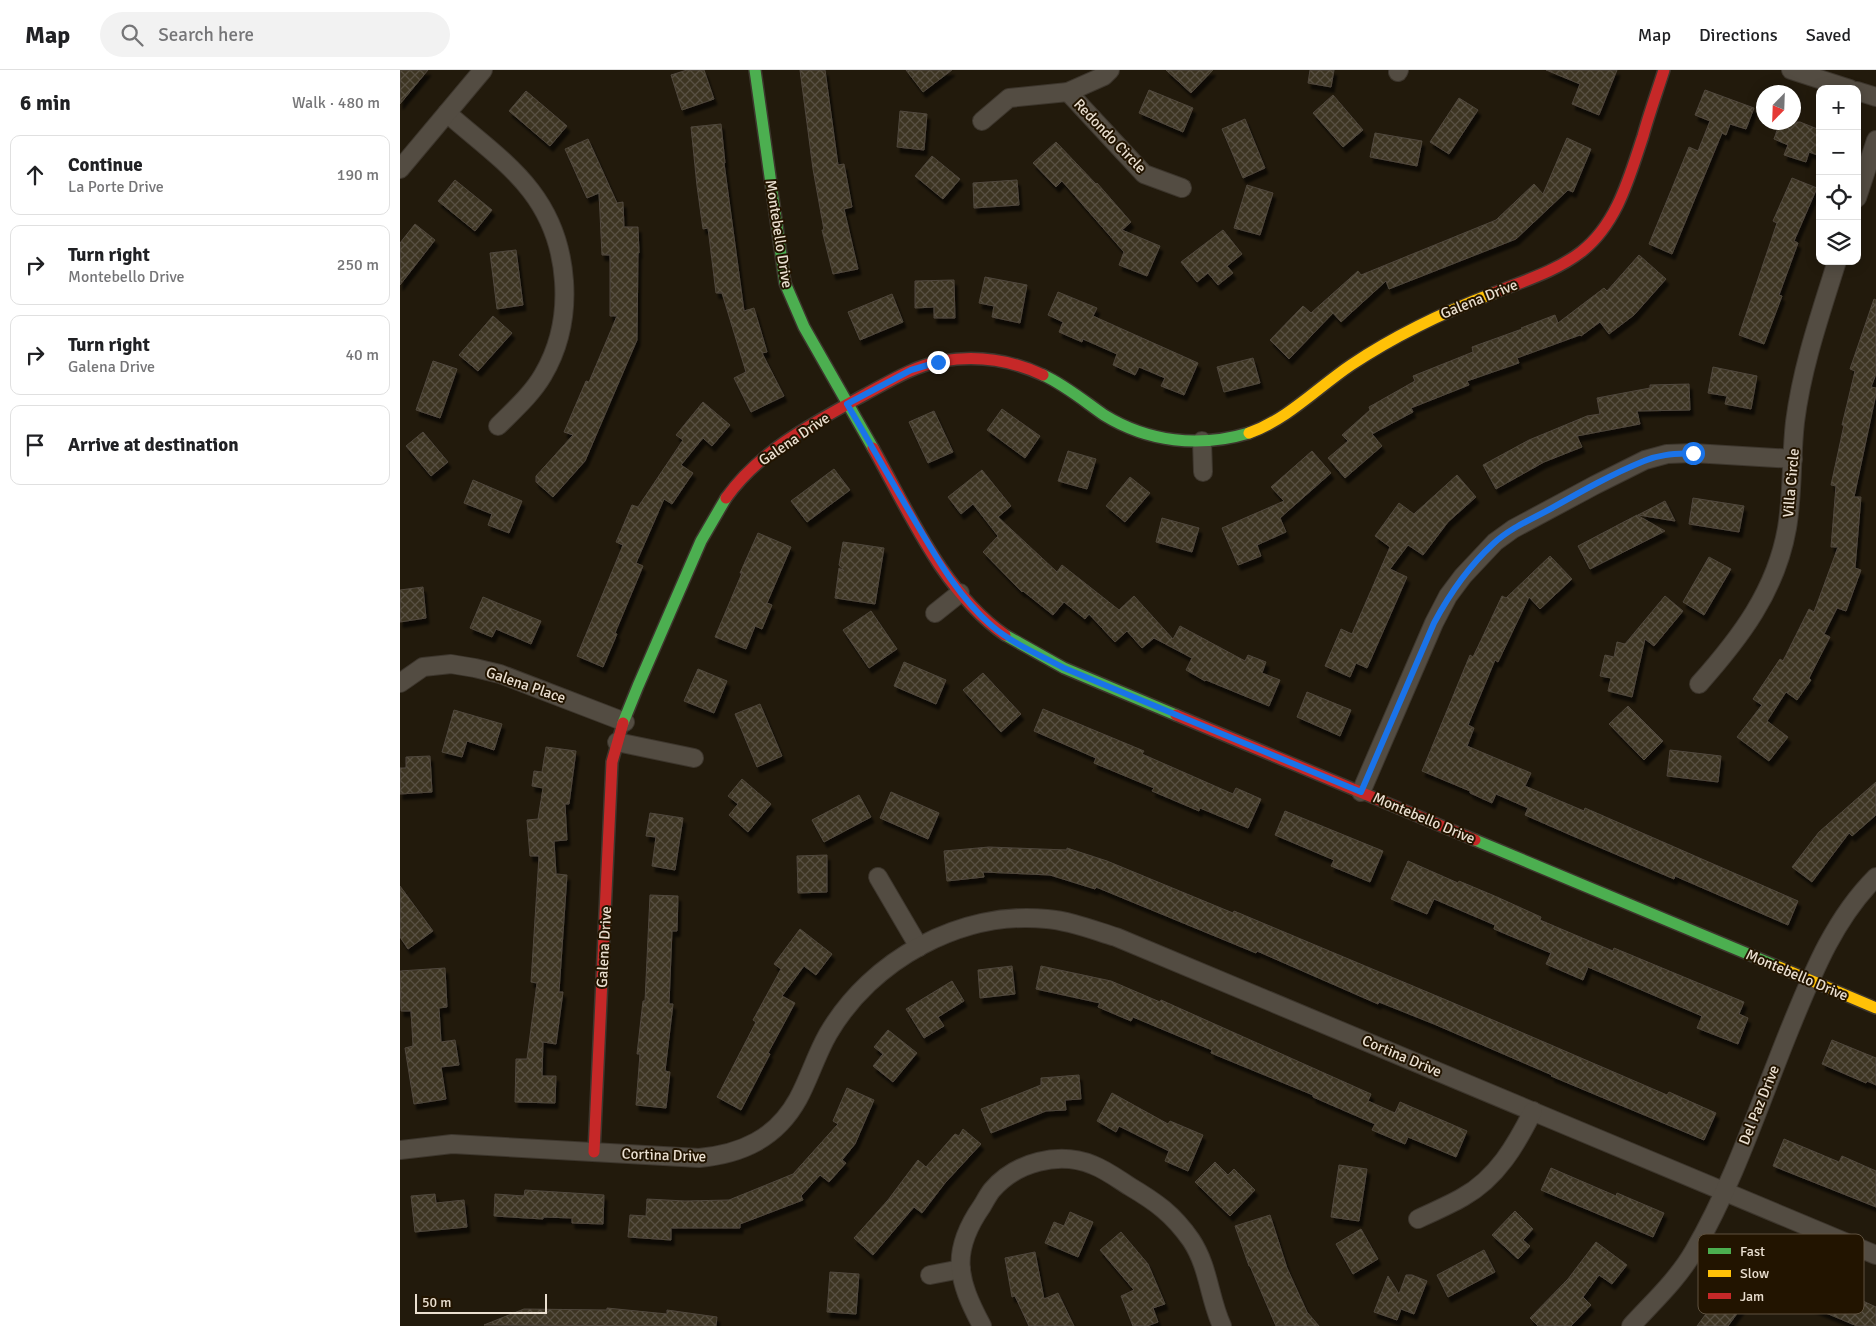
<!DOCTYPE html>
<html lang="en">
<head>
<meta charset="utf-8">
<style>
  :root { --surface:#fff; --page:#f2f2f2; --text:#202124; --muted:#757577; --line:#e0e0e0 }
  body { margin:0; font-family:Signika,sans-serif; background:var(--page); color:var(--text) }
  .controls { position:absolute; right:15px; top:15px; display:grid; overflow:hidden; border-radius:10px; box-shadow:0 2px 12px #0003 }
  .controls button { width:45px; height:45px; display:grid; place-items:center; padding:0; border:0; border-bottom:1px solid var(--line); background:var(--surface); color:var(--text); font:25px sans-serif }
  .compass { position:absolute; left:1356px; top:15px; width:45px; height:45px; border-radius:50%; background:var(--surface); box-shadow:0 2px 12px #0003; rotate:203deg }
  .scale { position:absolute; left:15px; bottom:12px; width:132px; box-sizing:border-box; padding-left:5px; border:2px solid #eadfd0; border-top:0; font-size:14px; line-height:18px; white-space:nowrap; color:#eadfd0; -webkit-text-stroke:4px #221400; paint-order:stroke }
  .stop { position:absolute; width:15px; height:15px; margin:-11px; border:4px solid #1a73e8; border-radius:50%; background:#fff }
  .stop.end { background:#1a73e8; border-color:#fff; box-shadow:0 1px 5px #0008 }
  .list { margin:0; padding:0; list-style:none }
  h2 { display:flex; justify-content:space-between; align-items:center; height:65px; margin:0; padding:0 20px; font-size:21px }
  h2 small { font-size:16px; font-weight:400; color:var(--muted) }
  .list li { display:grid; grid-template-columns:32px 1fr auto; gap:15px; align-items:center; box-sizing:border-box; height:80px; margin:0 10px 10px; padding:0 10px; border:1px solid var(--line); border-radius:10px }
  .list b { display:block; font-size:19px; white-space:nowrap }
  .list p { margin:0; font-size:16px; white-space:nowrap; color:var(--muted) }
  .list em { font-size:16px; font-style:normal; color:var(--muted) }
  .icon { flex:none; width:28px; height:28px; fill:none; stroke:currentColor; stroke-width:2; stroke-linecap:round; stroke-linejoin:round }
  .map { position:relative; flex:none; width:1476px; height:1256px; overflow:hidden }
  header { display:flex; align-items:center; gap:30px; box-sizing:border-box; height:70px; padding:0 25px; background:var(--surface); border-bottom:1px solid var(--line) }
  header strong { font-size:24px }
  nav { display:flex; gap:28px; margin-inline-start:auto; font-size:18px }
  .search { width:350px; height:45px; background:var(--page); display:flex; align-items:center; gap:12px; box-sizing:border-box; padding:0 18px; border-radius:28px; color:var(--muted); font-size:19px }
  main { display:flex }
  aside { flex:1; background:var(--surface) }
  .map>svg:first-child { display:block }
</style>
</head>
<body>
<header>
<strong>Map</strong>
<div class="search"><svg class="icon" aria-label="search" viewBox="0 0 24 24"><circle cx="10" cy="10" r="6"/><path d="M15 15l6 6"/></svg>Search here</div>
<nav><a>Map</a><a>Directions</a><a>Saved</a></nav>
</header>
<main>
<aside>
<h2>6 min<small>Walk · 480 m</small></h2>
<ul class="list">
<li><svg class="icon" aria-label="ahead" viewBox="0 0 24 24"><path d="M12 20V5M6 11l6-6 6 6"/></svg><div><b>Continue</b><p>La Porte Drive</p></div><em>190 m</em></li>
<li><svg class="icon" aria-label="right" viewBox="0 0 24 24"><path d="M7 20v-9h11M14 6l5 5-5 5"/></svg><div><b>Turn right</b><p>Montebello Drive</p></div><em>250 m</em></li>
<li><svg class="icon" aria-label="right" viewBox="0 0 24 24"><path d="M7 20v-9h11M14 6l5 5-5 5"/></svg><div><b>Turn right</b><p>Galena Drive</p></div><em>40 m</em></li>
<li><svg class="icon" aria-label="arrive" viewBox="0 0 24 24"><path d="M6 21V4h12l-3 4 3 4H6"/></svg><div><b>Arrive at destination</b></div></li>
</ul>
</aside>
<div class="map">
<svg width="1476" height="1256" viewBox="0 0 1476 1256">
  <defs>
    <pattern id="building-cross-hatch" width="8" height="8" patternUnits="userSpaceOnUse" patternTransform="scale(1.25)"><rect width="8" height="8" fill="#3d3424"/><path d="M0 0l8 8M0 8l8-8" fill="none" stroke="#595143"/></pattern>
    <filter id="shadow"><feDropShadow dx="3" dy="5.5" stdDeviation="1" flood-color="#0009"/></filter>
  </defs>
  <rect width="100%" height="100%" fill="#221a0c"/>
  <g fill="url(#building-cross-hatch)" stroke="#4f473c" filter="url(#shadow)">
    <path d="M0,0H28L0,34Z"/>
    <path d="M287,0H304L314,29L282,40L271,5Z"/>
    <path d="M400,0H425L438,95L444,94L452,137L444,139L458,199L433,204L422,160H424L413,99Z"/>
    <path d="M506,0H552L523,22Z"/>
    <path d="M766,0H813L791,23Z"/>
    <path d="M910,0H934L931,17L908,13Z"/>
    <path d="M1146,0H1217L1199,45L1172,34L1180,14Z"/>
    <path d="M749,20L793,38L783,62L739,43Z"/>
    <path d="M1305,20L1354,38L1346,59L1330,54L1326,65L1322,63L1272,184L1249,174L1289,77L1298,81L1310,51L1295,45Z"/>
    <path d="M126,21L167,56L150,76L109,41Z"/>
    <path d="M933,25L963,60L943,77L913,43Z"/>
    <path d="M1059,28L1078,40L1049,84L1030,72Z"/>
    <path d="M500,41L527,44L524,80L497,77Z"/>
    <path d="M845,49L865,98L843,108L822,59Z"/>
    <path d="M1380,52H1400L1420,60V86L1409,82L1406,92L1384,85L1388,75L1374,69Z"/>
    <path d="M321,54L325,93H324L344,241L354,238L367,282L362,283L384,326L351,342L334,308L346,302L322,223H316L308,158L303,159L297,116L291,57Z"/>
    <path d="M975,63L1022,71L1017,96L970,87Z"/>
    <path d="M1167,68L1191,79L1173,122L1168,120L1116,169L989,219L986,211L941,252L933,243L889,289L870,270L903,236L911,243L958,201L961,205L1096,150L1134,114L1143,124Z"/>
    <path d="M188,69L217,133L223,132L224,157H238L239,183H238L237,270L185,391L153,427L136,412V406L173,365L164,362L186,311L189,312L217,246H210V185H202L199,123L187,128L165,79Z"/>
    <path d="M656,72L696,114L697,113L731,152L722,160L760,176L747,206L719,195L724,182L662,111L656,117L633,93Z"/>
    <path d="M532,86L560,109L543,129L515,106Z"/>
    <path d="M1392,108L1417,118L1394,171L1398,173L1379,225L1382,226L1364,274L1339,265L1377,153L1373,151Z"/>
    <path d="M55,110L92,140L75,161L38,131Z"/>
    <path d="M617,110L619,135L574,138L573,113Z"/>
    <path d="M847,115L873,123L860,165L834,158Z"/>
    <path d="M15,154L35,170L0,215V173Z"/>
    <path d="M823,160L842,184L827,196L833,203L818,215L808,203L797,212L781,192Z"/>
    <path d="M116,180L123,235L97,239L90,183Z"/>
    <path d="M1239,185L1266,209L1234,245L1209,264L1200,252L1181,266L1180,265L1117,288L1119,293L1067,311L1069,315L1011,338L1013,342L972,364L982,376L945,408L928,388L948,371L942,365L970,340L969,337L1015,311L1013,306L1073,282L1072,277L1122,259L1121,258L1155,245L1158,253L1204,218L1207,221Z"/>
    <path d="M585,207L627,215L620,253L592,247L594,236L579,233Z"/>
    <path d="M554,210L555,248H534V237L515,238V211Z"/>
    <path d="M658,222L697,238L693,246L798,293L784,325L761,316L765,308L739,297L735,305L713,295L717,284L683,269L682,272L659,262L663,252L648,245Z"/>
    <path d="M492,224L503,252L460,270L448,242Z"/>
    <path d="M1474,229L1476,230V304L1471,317L1476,318V324L1454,427H1461L1455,498L1461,500L1446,541L1437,538L1424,564L1430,567L1409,608L1411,610L1397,630L1386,622L1367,651L1388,667L1369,691L1337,667L1362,635L1353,629L1380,589L1383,591L1409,539L1414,542L1438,477H1431L1436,416L1431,415L1444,355H1442L1455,301L1450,299Z"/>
    <path d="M93,246L112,263L78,301L59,285Z"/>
    <path d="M853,288L860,313L824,322L817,297Z"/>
    <path d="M33,291L57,299L40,348L16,340Z"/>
    <path d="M1313,297L1357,306L1351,339L1325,334L1327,326L1308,323Z"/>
    <path d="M1289,314L1290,340L1237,341L1240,354L1177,366L1182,377L1144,392L1096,419L1083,395L1129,370L1187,346L1200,344L1197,328L1250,318V315Z"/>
    <path d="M303,332L330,355L312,376L303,368L281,395L293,403L272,434L264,429L236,493L243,496L215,563L217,564L203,597L177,586L223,475L216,472L232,435L238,437L283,370L276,365Z"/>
    <path d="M602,339L640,366L625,388L587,360Z"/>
    <path d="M534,341L553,382L528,393L509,352Z"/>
    <path d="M23,362L48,392L31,406L6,376Z"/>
    <path d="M668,381L696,389L687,419L658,411Z"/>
    <path d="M912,381L931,403L880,448L886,462L857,475L861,486L838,495L822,458L884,431L871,417Z"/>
    <path d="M434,399L450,420L407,452L391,431Z"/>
    <path d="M582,400L611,436L598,447L657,502L662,495L719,540L734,526L773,569L780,556L845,591L848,585L866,592L862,603L880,610L869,636L806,610L805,611L786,600L792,588L754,568L742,578L727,561L715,572L689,544L685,549L664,532L653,545L623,521L622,522L583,482L598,466L573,434L561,444L548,427Z"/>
    <path d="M1057,405L1076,427L1048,452L1023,485L1008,475L990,499L1007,507L967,598L956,593L950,607L925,596L941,559L952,564L990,477L975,466L999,433L1014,444Z"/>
    <path d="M730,407L750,423L725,452L706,436Z"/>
    <path d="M73,410L122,431L109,463L88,455L92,444L64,433Z"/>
    <path d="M1293,428L1344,436L1339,462L1289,454Z"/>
    <path d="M1265,431L1275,451L1238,445Z"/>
    <path d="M1237,445L1265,461L1190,499L1178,476Z"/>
    <path d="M762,448L799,458L792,482L756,472Z"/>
    <path d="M358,463L391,477L367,533L372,535L362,559L355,556L346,579L315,567L342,503H340Z"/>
    <path d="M443,472L484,478L475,534L435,528L439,498L444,501L439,495Z"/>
    <path d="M1150,486L1172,509L1140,539L1129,527L1098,592L1095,590L1068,655L1074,658L1067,676L1131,703L1125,716L1184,741L1185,738L1398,831L1388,855L1275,806L1274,809L1173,766L1125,745L1128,738L1096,724L1092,733L1070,723V721L1022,701L1070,585L1073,587L1102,526L1106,528Z"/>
    <path d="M1309,487L1331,499L1304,545L1283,532Z"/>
    <path d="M23,517L26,548L0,552V520Z"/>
    <path d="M1265,526L1283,541L1254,576L1245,569L1232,627L1208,621L1211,608L1200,606L1205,585L1214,587L1217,572L1225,574Z"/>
    <path d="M83,527L141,551L131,574L96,559L92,567L70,558Z"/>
    <path d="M471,541L497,579L469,598L443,560Z"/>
    <path d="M504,592L546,610L536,634L494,616Z"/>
    <path d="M298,599L327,611L314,643L284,631Z"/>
    <path d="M583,603L621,644L601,662L563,620Z"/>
    <path d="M907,622L951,640L940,666L897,647Z"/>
    <path d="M360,634L382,686L357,697L335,644Z"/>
    <path d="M1228,636L1263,671L1244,690L1209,654Z"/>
    <path d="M643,639L744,681L742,684L833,724L836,718L861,729L848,758L800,738L799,741L752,721L754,718L694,693L696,688L634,661Z"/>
    <path d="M54,640L102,654L94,680L67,671L62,687L42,682Z"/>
    <path d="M146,677L176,681L169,734H165L167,770L154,771L156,804L167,805L159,922H163L156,974L143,972L142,1006H156L155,1033L115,1032L116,989H127L137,913L131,912L139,786H130L127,750L138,749L143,718L132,716L134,701L142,702Z"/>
    <path d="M1270,680L1321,686L1318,712L1267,706Z"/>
    <path d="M30,686L32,722L0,724V698H6V687Z"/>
    <path d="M342,709L371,734L348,762L329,745L338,734L328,726Z"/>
    <path d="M1476,712V745L1452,766L1449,763L1412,812L1392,797L1419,762Z"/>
    <path d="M491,722L539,743L528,769L480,748Z"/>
    <path d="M459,725L471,747L424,772L412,750Z"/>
    <path d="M885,741L983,781L970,812L931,796L934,790L875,765Z"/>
    <path d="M250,743L283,748L275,800L252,796L256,767L246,766Z"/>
    <path d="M589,777L667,780V778L707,791L833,843L834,841L1051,932L1267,1025L1269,1022L1316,1043L1304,1070L1151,1006L1152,1005L1034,954L979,932L978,934L857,881L856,883L696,817L695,819L650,805L583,802L584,807L547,811L544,781Z"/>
    <path d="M427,785V822L398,823L397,786Z"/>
    <path d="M1008,791L1058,813L1059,811L1097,827L1141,847L1140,850L1213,881L1214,878L1344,932L1339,944L1348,948L1338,974L1297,958L1302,946L1188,897L1183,910L1146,894L1151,883L1094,859L1095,855L1034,829L1027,844L991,829Z"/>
    <path d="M0,816L33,861L8,879L0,867Z"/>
    <path d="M250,825L278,826L277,861H272L269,934H273L265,1001L270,1002L266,1038L236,1035L240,984H237L243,931H245Z"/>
    <path d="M400,859L432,884L416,905L404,896L382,926L395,933L368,983L370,984L341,1040L317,1027L356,952L353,950L381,899L374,894Z"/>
    <path d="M612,896L615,924L580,928L578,900Z"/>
    <path d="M641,896L711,911L760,932L761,930L971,1024L968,1031L995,1043L1000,1032L1067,1061L1056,1087L1008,1067L1005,1074L972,1060L975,1054L913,1027V1025L811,983L812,980L733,947L731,951L698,937L700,933L636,919Z"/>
    <path d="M45,898L47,937L39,938L41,972L55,970L59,995L41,997L46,1029L14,1034L5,978L13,976L11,941H1L0,901Z"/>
    <path d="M552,911L564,931L538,947L544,956L524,968L506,939Z"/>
    <path d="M488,960L517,983L493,1012L473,996L483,984L474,977Z"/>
    <path d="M1432,970L1476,988V1015L1467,1011L1466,1013L1422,994Z"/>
    <path d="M679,1005L681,1029L665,1030L666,1040L646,1041L591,1063L581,1039L641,1015V1008Z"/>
    <path d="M447,1018L474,1030L455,1074L442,1090L446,1093L429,1112L420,1105L401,1126L403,1130L340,1154V1158H271V1170L228,1167L230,1145L246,1146L247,1129L285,1131L329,1130L393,1104L438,1054L433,1051Z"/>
    <path d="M712,1023L768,1054L770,1051L803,1065L788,1101L765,1091L769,1081L719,1056L716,1062L697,1051Z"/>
    <path d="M563,1059L581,1074L545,1113L522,1143L514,1137L473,1185L454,1168L488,1130L518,1090L526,1097L555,1064L559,1066Z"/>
    <path d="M1384,1069L1439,1092L1442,1086L1476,1101V1137L1373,1096Z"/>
    <path d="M815,1092L828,1105L834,1099L855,1120L830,1146L795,1112Z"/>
    <path d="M939,1095L967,1099L959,1151L931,1147Z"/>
    <path d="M1151,1098L1216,1126L1217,1123L1264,1143L1253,1167L1141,1120Z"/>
    <path d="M125,1120L204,1125L203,1154L172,1153V1148L143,1147V1149L94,1146L95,1124L124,1126Z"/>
    <path d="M35,1124L36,1133L64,1130L67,1157L15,1162L11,1126Z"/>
    <path d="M1115,1141L1133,1159L1123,1170L1130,1176L1118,1189L1092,1165Z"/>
    <path d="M670,1142L693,1152L678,1187L645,1173L654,1152L664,1156Z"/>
    <path d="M870,1145L887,1198L907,1242L919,1256H876L850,1196H849L835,1156Z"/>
    <path d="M961,1159L978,1189L953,1204L936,1174Z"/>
    <path d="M721,1162L748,1194L765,1234L753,1238L758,1252L747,1256H733L721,1226L734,1220L700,1180Z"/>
    <path d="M1196,1172L1227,1195L1212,1214L1199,1205L1183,1227L1191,1235L1171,1256H1138L1130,1248L1168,1209Z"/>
    <path d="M1084,1180L1095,1202L1048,1227L1037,1205Z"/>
    <path d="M635,1182L644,1229L658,1223L674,1256H629L615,1226L612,1227L605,1188Z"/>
    <path d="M1362,1194L1378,1208L1355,1237L1347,1230L1328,1256H1297L1342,1195L1354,1204Z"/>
    <path d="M430,1202L459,1204L456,1244L427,1242Z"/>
    <path d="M1006,1205H1012L1027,1211L1014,1244L1001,1239L997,1250L974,1242L988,1206L999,1224Z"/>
    <path d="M1406,1205L1476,1237V1256H1457L1395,1230Z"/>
    <path d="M207,1238L267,1244V1240L317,1247L316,1256L84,1255L124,1239L207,1240Z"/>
  </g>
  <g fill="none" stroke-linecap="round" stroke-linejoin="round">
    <defs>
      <g id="street">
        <path d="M1391,0L1450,19"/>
        <path d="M998,2L999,0"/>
        <path d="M1457,21L1476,27"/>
        <path d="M668,22L744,104L782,118"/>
        <path d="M47,43C75,68 108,91 131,121C170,172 176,249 143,305C132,324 114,340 98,356"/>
        <path d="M582,51L609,28L668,22L704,6L710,0"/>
        <path d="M0,99L83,0"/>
        <path d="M1457,128L1476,70"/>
        <path d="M802,371L803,402"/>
        <path d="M535,543L560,523"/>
        <path d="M0,613L23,597L51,594L75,598L100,604L225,652"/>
        <path d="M1299,614C1340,568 1376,521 1387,458C1393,423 1391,387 1395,352C1402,297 1420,245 1437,191"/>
        <path d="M217,672L294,688"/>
        <path d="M961,722L1034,553L1048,526L1063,506L1095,472L1113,459L1195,415L1245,390L1267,384L1293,383L1393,389"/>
        <path d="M478,807L519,877"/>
        <path d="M0,1080L52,1074L299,1088C341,1084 376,1069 398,1029C409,1009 416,985 428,964C471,890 561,840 647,849C671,851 693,860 716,867L1476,1185"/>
        <path d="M1018,1149C1033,1142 1049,1135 1063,1127C1097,1108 1116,1075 1133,1041"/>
        <path d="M530,1205L561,1199"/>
        <path d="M582,1256C557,1209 550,1182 582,1136C585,1131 588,1125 592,1120C616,1092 659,1081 693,1095C706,1100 718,1109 729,1116C756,1132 773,1144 791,1170C809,1197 809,1228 822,1256"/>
        <path d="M1231,1256C1253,1232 1278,1209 1294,1181C1334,1112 1359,1035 1389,961C1412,905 1433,850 1476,807"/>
      </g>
      <g id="fast">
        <path d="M355,0L385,213L404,257L473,378"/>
        <path d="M643,305C665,315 684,331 704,345C748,372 799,378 849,363"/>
        <path d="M605,565L664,598L776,645"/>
        <path d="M223,653L238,616L301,471L326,428"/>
        <path d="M1075,770L1379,897"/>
      </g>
      <g id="slow">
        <path d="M849,363C888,349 917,318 951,295C996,265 1044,242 1094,223"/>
        <path d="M1379,897L1476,938"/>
      </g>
      <g id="jam">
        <path d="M1094,223C1123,211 1155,202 1181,182C1217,154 1229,108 1243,66C1249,44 1257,22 1264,0"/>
        <path d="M473,378C509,442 543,522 605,565"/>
        <path d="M326,428C360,380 415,352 466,324C490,311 514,296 542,291C577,285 611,290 643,305"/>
        <path d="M776,645L1075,770"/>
        <path d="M194,1082L212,692L223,653"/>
      </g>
    </defs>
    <use href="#street" stroke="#3d362d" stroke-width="20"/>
    <use href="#fast" stroke="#3d362d" stroke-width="14"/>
    <use href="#slow" stroke="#3d362d" stroke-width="14"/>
    <use href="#jam" stroke="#3d362d" stroke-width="14"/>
    <use href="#street" stroke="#534c42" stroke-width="18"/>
    <use href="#fast" stroke="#4caf50" stroke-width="11"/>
    <use href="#slow" stroke="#ffc107" stroke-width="11"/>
    <use href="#jam" stroke="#c62828" stroke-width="11"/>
  </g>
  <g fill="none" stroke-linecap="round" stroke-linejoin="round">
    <path stroke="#1a73e8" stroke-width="6" d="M538,292L511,300L447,334C469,371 490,409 512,446C535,485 557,526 592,556C613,574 640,585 664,598L961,722L1034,553C1050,523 1068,497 1093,474C1110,458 1132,449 1152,438C1182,421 1212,404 1244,391C1260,384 1276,384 1293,383"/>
  </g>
  <g text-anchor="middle" stroke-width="4" stroke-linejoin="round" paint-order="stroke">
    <g font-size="15" fill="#eadfd0" stroke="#221400">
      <text transform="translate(710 66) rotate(46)" y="5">Redondo Circle</text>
      <text transform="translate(379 164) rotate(81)" y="5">Montebello Drive</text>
      <text transform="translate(1079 229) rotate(-22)" y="5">Galena Drive</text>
      <text transform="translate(394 369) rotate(-34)" y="5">Galena Drive</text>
      <text transform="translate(1391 413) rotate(-85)" y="5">Villa Circle</text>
      <text transform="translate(126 615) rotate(19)" y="5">Galena Place</text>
      <text transform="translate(1024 748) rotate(23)" y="5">Montebello Drive</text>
      <text transform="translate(204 877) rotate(-87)" y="5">Galena Drive</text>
      <text transform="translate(1397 905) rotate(23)" y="5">Montebello Drive</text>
      <text transform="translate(1002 986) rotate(23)" y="5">Cortina Drive</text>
      <text transform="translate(1359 1035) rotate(-68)" y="5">Del Paz Drive</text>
      <text transform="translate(264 1085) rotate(2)" y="5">Cortina Drive</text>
    </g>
  </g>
  <rect x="1298" y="1164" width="166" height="80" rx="8" fill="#221400" stroke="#5e513e" stroke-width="1"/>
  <rect x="1308" y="1178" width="23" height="6" fill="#4caf50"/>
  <rect x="1308" y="1200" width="23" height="7" fill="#ffc107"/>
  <rect x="1308" y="1223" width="23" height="6" fill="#c62828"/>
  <g font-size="14" fill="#eadfd0">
    <text x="1340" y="1186">Fast</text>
    <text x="1340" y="1208">Slow</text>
    <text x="1340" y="1231">Jam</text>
  </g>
</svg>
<div class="controls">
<button>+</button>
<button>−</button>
<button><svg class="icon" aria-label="locate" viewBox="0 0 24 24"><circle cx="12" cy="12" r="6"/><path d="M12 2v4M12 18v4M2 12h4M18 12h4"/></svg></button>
<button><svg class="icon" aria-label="layers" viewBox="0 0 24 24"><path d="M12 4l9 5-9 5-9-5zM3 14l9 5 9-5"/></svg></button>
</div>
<svg class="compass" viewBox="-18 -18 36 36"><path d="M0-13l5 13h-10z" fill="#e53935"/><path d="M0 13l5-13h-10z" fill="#757577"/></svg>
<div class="scale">50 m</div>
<div class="stop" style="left:1293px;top:383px"></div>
<div class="stop end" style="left:538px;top:292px"></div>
</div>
</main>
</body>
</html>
